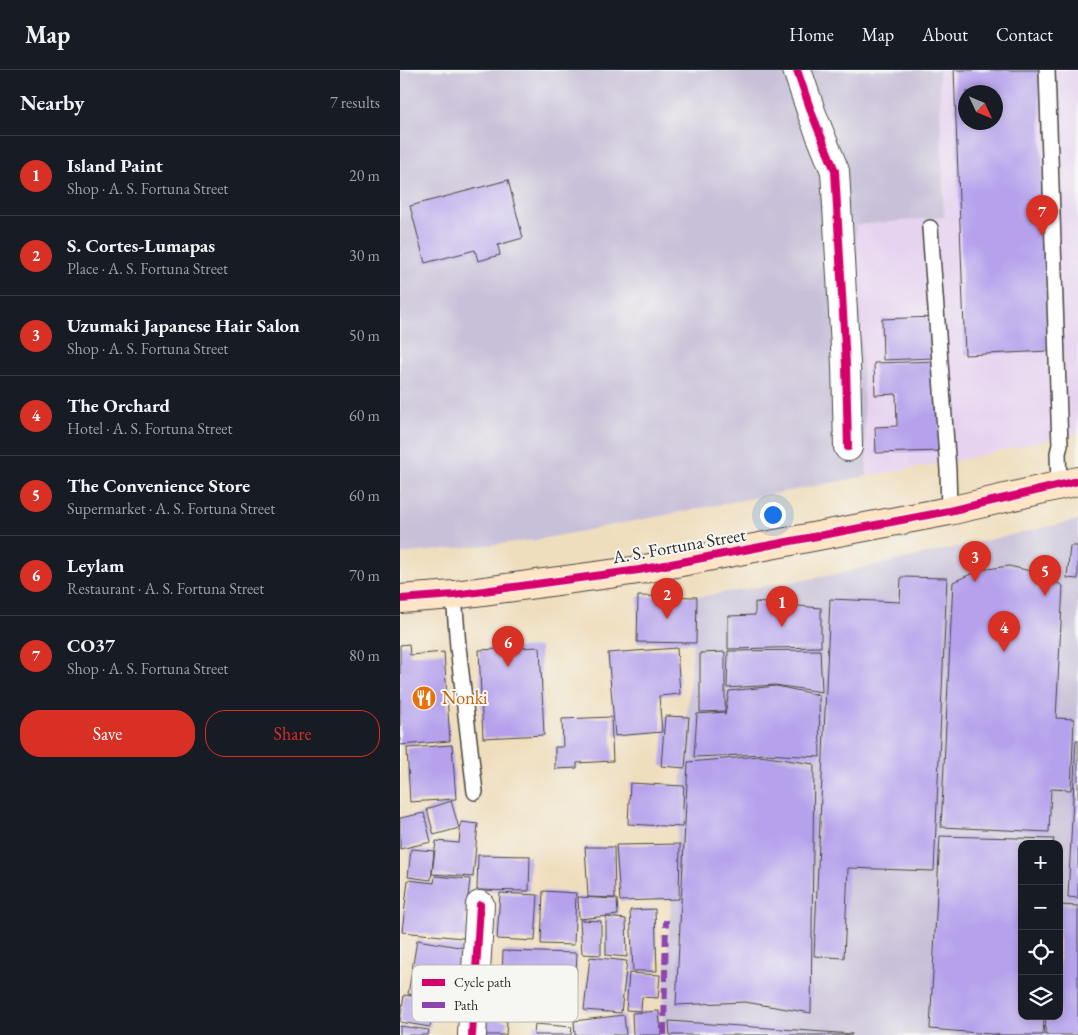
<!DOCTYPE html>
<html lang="en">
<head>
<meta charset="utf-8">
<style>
  :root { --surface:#171b24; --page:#20242c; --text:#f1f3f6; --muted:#9ea1a6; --line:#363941; --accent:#d93025 }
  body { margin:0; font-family:"EB Garamond",serif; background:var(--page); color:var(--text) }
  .controls { position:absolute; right:15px; bottom:15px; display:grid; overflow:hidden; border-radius:10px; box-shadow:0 2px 8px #0003 }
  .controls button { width:45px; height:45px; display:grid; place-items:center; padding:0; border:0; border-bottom:1px solid var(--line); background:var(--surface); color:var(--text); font:25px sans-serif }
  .compass { position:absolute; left:558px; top:15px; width:45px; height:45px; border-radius:50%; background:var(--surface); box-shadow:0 2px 8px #0003; rotate:134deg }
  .you { position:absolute; left:372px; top:444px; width:18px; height:18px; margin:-12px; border:4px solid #fff; border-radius:50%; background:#1a73e8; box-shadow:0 0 0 8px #1a73e833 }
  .badge { display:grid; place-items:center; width:32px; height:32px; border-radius:50%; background:var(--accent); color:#fff; font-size:16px; font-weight:700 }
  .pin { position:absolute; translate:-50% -41px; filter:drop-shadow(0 1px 2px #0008) }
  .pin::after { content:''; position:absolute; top:26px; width:18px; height:15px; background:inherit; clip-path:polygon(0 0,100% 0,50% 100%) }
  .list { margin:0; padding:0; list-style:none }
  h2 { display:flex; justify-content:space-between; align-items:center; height:65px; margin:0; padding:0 20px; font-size:21px }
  h2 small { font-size:16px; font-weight:400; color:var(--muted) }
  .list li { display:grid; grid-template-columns:32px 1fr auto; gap:15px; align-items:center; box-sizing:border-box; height:80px; padding:0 20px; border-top:1px solid var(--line) }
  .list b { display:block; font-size:19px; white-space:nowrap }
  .list p { margin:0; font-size:16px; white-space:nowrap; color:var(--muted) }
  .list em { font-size:16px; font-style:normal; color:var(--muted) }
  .actions { display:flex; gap:10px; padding:15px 20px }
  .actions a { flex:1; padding:11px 0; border:1px solid var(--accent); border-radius:20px; text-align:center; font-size:18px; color:var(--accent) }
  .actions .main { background:var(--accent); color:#fff }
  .icon { flex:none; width:28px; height:28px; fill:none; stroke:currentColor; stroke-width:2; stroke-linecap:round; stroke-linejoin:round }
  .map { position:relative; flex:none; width:678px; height:965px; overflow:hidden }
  header { display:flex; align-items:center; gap:30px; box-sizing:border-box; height:70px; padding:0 25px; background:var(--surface); border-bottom:1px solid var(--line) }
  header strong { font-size:24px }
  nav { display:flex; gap:28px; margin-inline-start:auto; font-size:18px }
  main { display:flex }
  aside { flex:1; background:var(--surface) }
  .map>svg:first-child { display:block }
</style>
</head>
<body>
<header>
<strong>Map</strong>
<nav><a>Home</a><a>Map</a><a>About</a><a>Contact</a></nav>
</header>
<main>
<aside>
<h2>Nearby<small>7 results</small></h2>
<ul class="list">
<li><span class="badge">1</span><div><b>Island Paint</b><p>Shop · A. S. Fortuna Street</p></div><em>20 m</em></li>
<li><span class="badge">2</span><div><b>S. Cortes-Lumapas</b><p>Place · A. S. Fortuna Street</p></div><em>30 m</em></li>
<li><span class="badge">3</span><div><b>Uzumaki Japanese Hair Salon</b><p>Shop · A. S. Fortuna Street</p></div><em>50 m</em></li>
<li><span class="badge">4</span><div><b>The Orchard</b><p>Hotel · A. S. Fortuna Street</p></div><em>60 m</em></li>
<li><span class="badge">5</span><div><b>The Convenience Store</b><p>Supermarket · A. S. Fortuna Street</p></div><em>60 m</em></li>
<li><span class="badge">6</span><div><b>Leylam</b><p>Restaurant · A. S. Fortuna Street</p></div><em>70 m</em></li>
<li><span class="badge">7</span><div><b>CO37</b><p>Shop · A. S. Fortuna Street</p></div><em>80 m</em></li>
</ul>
<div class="actions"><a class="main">Save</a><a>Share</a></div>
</aside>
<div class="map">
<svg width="678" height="965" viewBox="0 0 678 965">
  <rect width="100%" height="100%" fill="#f6f6f2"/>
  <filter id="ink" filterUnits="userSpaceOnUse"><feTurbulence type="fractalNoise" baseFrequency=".02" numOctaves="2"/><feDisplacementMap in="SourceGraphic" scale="10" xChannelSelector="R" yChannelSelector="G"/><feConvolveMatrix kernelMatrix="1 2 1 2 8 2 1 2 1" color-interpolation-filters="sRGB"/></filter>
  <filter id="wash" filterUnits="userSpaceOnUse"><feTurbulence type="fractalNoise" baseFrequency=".0096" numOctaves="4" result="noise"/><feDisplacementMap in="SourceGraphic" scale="20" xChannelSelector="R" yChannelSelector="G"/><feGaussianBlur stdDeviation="1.12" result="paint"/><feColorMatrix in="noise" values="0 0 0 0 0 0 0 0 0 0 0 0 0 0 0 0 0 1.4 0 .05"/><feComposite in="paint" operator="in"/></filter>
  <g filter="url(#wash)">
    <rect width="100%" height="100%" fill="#efdebd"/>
    <path fill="#e6d3f0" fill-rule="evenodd" d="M539,0H678V363L555,391L467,406L456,155L544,147ZM566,22H596V52H566Z"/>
    <g fill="#c8c0d8" fill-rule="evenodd">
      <path d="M0,0H539L544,147L456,155L467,406L136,470L0,484Z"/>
      <path d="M678,450V965H262V944L297,527L427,506ZM622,774H659V946H622Z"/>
    </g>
    <g id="blocks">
      <g fill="#b6a2ec" fill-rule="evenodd">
        <path d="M554,0H639L649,281L565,285ZM566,22H596V52H566Z"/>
        <path d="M108,110L123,168L98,175L100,185L78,191L75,180L25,193L10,136Z"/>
        <path d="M532,247L533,288L483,290L482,249Z"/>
        <path d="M538,291L540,381L476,383L475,357L497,356L496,324L475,325L474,293Z"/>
        <path d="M670,476H678V509L667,508Z"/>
        <path d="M609,496L639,503L663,516L656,648L674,649L671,720L651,719L649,762L541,757L553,512L580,500Z"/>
        <path d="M501,507L547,508L534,801L448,798L444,888L414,886L430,529L500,532Z"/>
        <path d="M238,526L297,527L296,573L237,572Z"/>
        <path d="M355,532L421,538V577L328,579V546L355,545Z"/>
        <path d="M9,574L10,585L44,582L50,671L0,675V575Z"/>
        <path d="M140,577L144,665L83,668L79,580Z"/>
        <path d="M277,578L280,624L259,626L262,662L215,666L208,583Z"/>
        <path d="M420,580L422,622L375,615L327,618L328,581Z"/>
        <path d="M325,582V641L300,642V583Z"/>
        <path d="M376,616L419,625L420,687L365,684L294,687L297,644L325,642V645L329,621Z"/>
        <path d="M265,646L289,647L285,698L261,696Z"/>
        <path d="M211,647L213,691L177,693V698L155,699V677H163L162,649Z"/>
        <path d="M676,670H678V828L668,827Z"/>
        <path d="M52,675L56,729L10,732L7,678Z"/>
        <path d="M360,686L414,694L411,943L345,932L276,935L288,692Z"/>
        <path d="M230,713L284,716L282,757L228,754Z"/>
        <path d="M51,731L59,758L34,765L27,739Z"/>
        <path d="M24,743L31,772L0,779V748Z"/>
        <path d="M61,752L78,754L73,807L32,804L36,771L59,773Z"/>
        <path d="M540,766L654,769L653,774H622V946H644L643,965H602L530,959Z"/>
        <path d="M280,774L279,829L220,831L216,775Z"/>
        <path d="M185,777H214L215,828L188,827Z"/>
        <path d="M11,779L34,781L31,810L8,807Z"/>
        <path d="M78,785L130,786L129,821L77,820Z"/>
        <path d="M35,806L70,809L65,854L72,869L2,862L8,810L34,813Z"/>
        <path d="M143,821L176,823L174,875L141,874Z"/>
        <path d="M100,823L138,825L135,871L97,869Z"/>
        <path d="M178,827L217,829L218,845L179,849Z"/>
        <path d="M659,835L678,836V965H645L646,946H659Z"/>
        <path d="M255,839L257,901H233L230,840Z"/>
        <path d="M206,847L226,849L227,887L206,885Z"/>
        <path d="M180,850L201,851V885L182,884Z"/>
        <path d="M17,870L65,878L59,915L37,911L34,928L8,924Z"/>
        <path d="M103,881L177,883L175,932L101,930Z"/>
        <path d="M190,887L227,891L221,943L184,940Z"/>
        <path d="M229,903L260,905L258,928L242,927L241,941L226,940Z"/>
        <path d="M4,925L35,929L30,957L0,952Z"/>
        <path d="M259,941L261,965H233L232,943Z"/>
        <path d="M224,945L226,965H175L174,951Z"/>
        <path d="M83,948L107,951L106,965H81Z"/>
        <path d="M269,951L452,964V965H270Z"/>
        <path d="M135,954L172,957L171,965H134Z"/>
        <path d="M0,956L29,960L28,965H0Z"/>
      </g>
    </g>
  </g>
  <g filter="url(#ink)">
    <use href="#blocks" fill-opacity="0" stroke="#484641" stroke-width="1"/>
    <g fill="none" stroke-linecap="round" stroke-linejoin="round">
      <defs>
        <g id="service">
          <path d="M647,0L660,375L658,383L659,415"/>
          <path d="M530,158L548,400L549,441"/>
          <path d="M54,525L58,577L75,722"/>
        </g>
        <g id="minor">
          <path d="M397,0L412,44L435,101L446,295L448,377"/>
          <path d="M72,965L80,835"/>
        </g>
        <path id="secondary" d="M0,529L54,525L239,500L549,441L678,411"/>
      </defs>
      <use href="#service" stroke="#484641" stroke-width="18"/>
      <use href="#minor" stroke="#484641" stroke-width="30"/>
      <use href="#secondary" stroke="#484641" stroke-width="30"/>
      <use href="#service" stroke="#fff" stroke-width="15"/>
      <use href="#minor" stroke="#fff" stroke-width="28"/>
      <use href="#secondary" stroke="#ffe4c6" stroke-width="28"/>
      <path stroke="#8e44ad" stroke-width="6" stroke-dasharray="12 6" stroke-linecap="butt" d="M264,965L266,850"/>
      <defs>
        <g id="cycleway">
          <path d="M397,0L412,44L435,101L446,295L448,377"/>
          <path d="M0,529L54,525L239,500L549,441L678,411"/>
          <path d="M72,965L80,835"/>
        </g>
      </defs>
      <use href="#cycleway" stroke="#f6f6f2" stroke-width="11"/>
      <use href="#cycleway" stroke="#d6006c" stroke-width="8"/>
    </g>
  </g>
  <defs>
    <symbol id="restaurant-disc" viewBox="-11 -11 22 22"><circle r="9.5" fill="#e8710a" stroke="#f6f6f2"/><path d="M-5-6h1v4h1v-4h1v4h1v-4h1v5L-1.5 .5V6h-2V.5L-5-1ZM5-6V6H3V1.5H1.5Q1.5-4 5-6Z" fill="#fff"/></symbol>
  </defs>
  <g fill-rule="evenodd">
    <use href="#restaurant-disc" x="10" y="614" width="28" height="28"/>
  </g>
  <g text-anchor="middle" stroke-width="4" stroke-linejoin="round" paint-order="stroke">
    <g font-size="18" fill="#2b2b2b" stroke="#f6f6f2">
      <text transform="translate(279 476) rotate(-10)" y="6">A. S. Fortuna Street</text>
    </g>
    <g font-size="18" fill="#c56008" stroke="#f6f6f2" text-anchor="start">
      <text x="42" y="634">Nonki</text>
    </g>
  </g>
  <rect x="12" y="895" width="166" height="57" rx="8" fill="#f6f6f2" stroke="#b9b9b6" stroke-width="1"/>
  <rect x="22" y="909" width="23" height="7" fill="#d6006c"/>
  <rect x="22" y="932" width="23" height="6" fill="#8e44ad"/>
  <g font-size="14" fill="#2b2b2b">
    <text x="54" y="917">Cycle path</text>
    <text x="54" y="940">Path</text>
  </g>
</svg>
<div class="controls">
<button>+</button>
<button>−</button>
<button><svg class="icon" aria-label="locate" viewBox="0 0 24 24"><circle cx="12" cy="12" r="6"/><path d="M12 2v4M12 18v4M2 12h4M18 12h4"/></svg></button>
<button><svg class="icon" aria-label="layers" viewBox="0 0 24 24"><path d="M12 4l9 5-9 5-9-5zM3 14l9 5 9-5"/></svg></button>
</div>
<svg class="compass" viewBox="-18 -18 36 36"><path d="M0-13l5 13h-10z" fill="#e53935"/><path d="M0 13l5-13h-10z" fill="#9ea1a6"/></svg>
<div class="you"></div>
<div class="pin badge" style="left:382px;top:557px">1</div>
<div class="pin badge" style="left:267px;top:549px">2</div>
<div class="pin badge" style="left:575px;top:512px">3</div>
<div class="pin badge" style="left:604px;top:582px">4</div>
<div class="pin badge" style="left:645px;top:526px">5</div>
<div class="pin badge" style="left:108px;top:597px">6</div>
<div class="pin badge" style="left:642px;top:166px">7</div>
</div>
</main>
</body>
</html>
